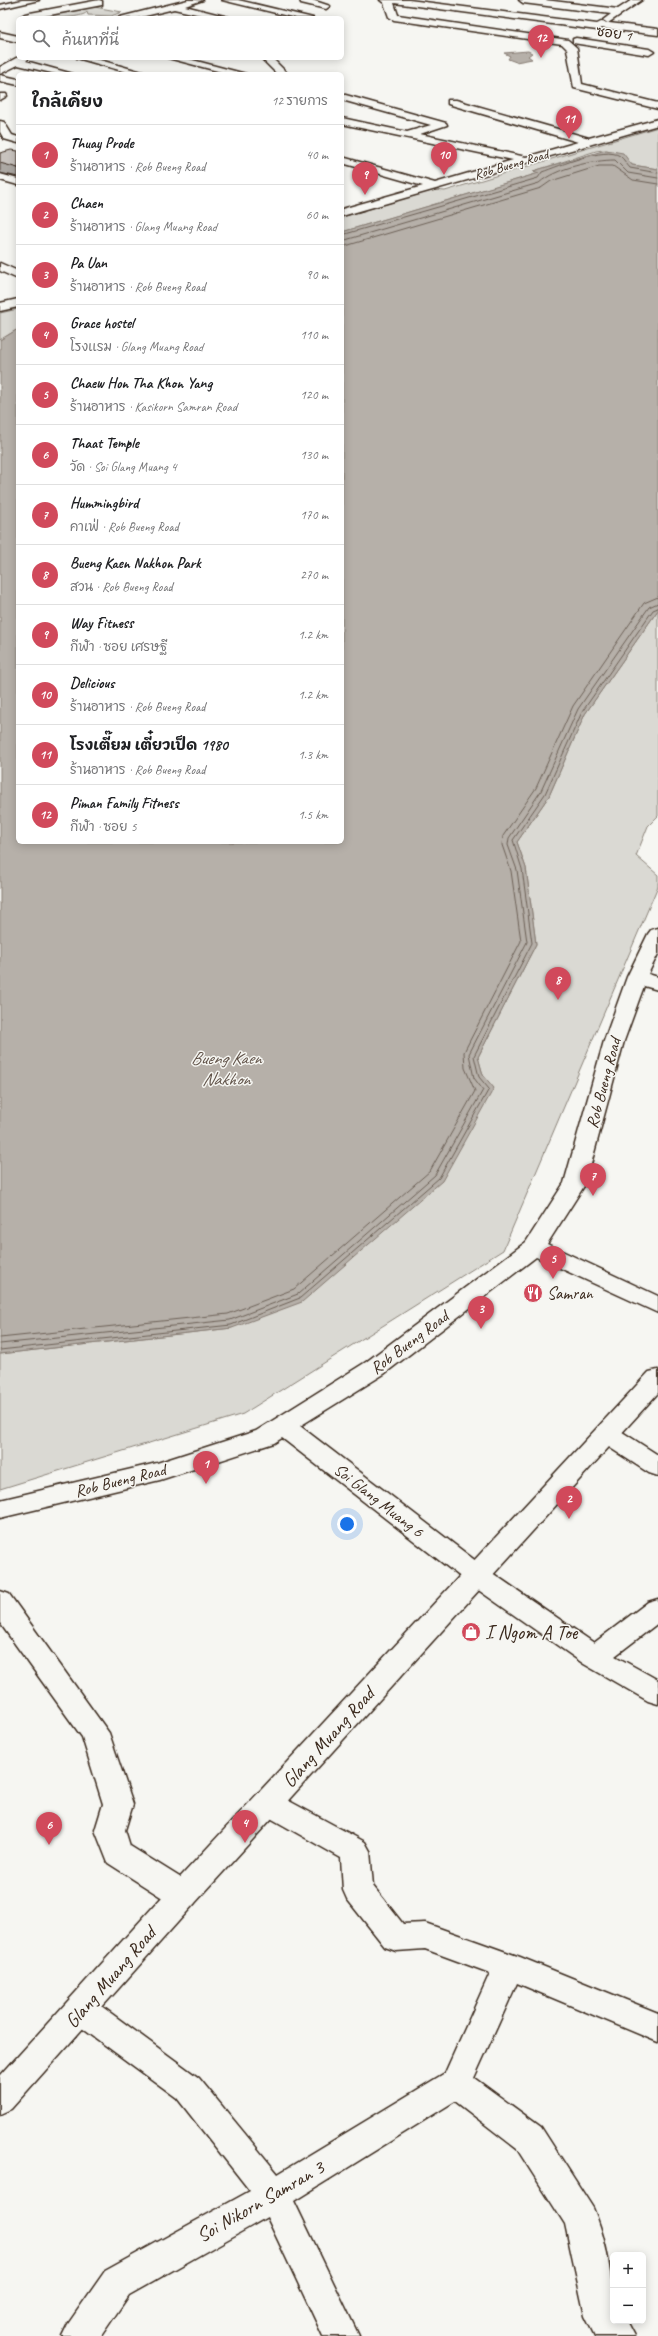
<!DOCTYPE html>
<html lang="th">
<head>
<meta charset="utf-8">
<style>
  :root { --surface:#fff; --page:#f6f6f6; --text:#202124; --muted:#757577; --line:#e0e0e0; --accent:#d1495b }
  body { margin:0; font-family:Caveat,"Playpen Sans Thai",sans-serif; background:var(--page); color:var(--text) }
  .controls { position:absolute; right:12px; bottom:12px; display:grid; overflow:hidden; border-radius:6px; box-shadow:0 2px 10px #0003 }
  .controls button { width:36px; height:36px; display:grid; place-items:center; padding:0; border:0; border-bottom:1px solid var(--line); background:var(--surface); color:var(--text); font:20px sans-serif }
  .you { position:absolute; left:347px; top:1524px; width:14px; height:14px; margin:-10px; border:3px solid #fff; border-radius:50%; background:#1a73e8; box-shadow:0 0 0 6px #1a73e833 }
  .badge { display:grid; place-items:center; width:26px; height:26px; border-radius:50%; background:var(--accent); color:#fff; font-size:13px; font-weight:700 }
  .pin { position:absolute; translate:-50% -33px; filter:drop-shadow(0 1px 2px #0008) }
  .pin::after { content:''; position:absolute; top:21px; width:14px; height:12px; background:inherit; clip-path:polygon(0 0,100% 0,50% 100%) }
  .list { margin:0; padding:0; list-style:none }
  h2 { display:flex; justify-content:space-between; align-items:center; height:52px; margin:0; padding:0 16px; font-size:17px }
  h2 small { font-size:13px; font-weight:400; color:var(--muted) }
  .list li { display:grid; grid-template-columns:26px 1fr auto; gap:12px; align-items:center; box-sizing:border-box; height:60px; padding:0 16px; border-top:1px solid var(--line) }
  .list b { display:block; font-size:15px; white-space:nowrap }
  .list p { margin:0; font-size:13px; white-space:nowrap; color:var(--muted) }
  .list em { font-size:13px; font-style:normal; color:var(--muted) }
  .icon { flex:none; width:22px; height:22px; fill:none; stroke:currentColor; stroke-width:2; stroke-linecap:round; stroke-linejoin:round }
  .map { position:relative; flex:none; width:658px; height:2336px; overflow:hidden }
  .search { position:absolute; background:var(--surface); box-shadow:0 2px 10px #0003; left:16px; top:16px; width:328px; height:44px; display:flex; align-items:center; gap:10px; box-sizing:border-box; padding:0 14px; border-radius:6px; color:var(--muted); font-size:15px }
  .panel { position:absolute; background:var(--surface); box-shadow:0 2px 10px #0003; left:16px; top:72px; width:328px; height:772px; border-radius:6px }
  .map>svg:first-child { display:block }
</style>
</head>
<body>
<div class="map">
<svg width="658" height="2336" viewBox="0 0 658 2336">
  <rect width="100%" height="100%" fill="#f6f6f2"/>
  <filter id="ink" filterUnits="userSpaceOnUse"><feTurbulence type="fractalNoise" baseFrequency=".025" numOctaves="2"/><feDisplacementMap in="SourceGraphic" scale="8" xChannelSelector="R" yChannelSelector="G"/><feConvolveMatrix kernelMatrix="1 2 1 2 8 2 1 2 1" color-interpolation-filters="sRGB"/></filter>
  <g filter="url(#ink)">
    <g fill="#dad9d3" stroke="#8a8278">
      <path d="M89,6L122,12L111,16L88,15L87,12C82,18 55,18 45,18H50L48,16L31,17Z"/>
      <path d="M658,127V169L632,165C623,153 611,148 596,151L534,171L540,173L342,232V217L434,190L445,191Z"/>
      <path d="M18,309V329L0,340V313Z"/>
      <path d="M658,610V816L648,826L636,856L658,875V886L503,1250L243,1414L0,1489V1354L232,1328L483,1075L478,1057L536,944L526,868L517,842L549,796L585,714Z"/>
    </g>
    <g fill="#b6b0a9" stroke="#857a71">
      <path d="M528,51L532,53L528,56L532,59L516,62L508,59L510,56L504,53Z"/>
      <path d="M606,150L623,153L632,165L658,169V610L585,714L549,796L517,842L526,868L536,944L478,1057L483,1075L494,1088L442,1181L302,1302L232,1328L0,1354V340L18,329V842H342V232L539,173L533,171Z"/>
    </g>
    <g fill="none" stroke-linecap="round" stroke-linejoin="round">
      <g stroke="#6c6056" stroke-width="1">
        <path d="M342,235L538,178L542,172C559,166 605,146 620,156C624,159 627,165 630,168L658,173"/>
        <path d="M342,241L539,183C556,168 593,160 615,160L628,173L658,178"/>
        <path d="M342,247L541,188L551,181L599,166H613L633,180L658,184"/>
        <path d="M0,1338L228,1314L294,1289L430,1171L475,1091L465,1068L464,1052L521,941L511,871L502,845L503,836L536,788L573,706L644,603L658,597"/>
        <path d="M0,1344L230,1320L298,1294L435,1175L483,1090L474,1078L469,1054L527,942L517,870L508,845L509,838L541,791L578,709L649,607L658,603"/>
        <path d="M0,1350L231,1325L300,1298L439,1178L489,1089L479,1077L474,1056L532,943L522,869L513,840L545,794L582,712L653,610L658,608"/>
      </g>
      <defs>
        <g id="minor">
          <path d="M22,0H39L0,9V5Z"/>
          <path d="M99,0L102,1V5L34,18L20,17L25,14Z"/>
          <path d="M188,0H203L185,6L232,18H214L174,9L137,18H116Z"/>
          <path d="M222,0H238L313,18H296Z"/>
          <path d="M300,0H312L330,6L326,9L301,3Z"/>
          <path d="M380,0H409L597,24L601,22L658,29V35L601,28L597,30L394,3L398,15L568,40L577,48L582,84L658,103V109L574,88L567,49L562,44L394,20L389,17L384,3Z"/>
          <path d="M519,0H545L618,9L632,0H642L608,23L603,20L611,14L523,3Z"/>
          <path d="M0,32L18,36V42L0,38Z"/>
          <path d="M576,38L649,49L654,52L649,55L573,43V39Z"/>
          <path d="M18,57L29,58L26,61L73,74H56L18,65L0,74V67Z"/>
          <path d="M77,58H93L149,74H133Z"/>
          <path d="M168,58H185L246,74H229Z"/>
          <path d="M261,58H272L288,74H277Z"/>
          <path d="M0,75L18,79V85L0,81Z"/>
          <path d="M0,94H6L7,96L0,100Z"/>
          <path d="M342,94L446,123L447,125L420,134L526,157L578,142L448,104V100H456L589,138L658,119V125L342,216V209L423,186L342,163V157L435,183L513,160L342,124V118L407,132L431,125L342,100Z"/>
          <path d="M0,121L4,122L12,135L18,137V143L4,139L0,132Z"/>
          <path d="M0,174L18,179V185L0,180Z"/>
          <path d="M0,263L18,271V279L0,271Z"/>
          <path d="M18,299V307L0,311V303Z"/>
          <path d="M658,928V954L648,974L658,977V990L644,986L624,1041L586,1183L547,1244L658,1296V1313L536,1257L384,1374L300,1426L485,1568L594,1643L648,1602L658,1599V1623L615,1656L658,1680V1704L648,1701L584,1664L467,1582L282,1438L274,1443L160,1480L0,1518V1500L157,1463L256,1431L366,1362L526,1242L564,1183L604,1041L627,977L648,934L651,930Z"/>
          <path d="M607,1425L616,1428L658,1455V1476L649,1473L598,1440L595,1434L598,1428Z"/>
          <path d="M0,1591L9,1594L109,1733L133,1804L125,1830L130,1846L194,1886L198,1895L194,1904L183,1908L172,1904L108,1863L95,1830L103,1804L82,1737L0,1623Z"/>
          <path d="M268,1791L278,1795L365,1842L370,1851L373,1886L403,1924L425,1923L520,1957L658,2013V2042L517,1983L474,2078L541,2127L593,2208C608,2242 613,2284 613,2321H626L634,2336H595L585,2316L565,2224L517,2149L455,2101L294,2201L359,2336H323L267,2217L129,2295L101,2336H62L68,2324L105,2271L250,2191L177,2098L71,2020L66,2010L71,2000L82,1996L93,2000L199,2078L278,2174L445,2073L490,1973L425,1949L396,1951L385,1947L347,1899L343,1890L341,1858L258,1811L253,1803L258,1795Z"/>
        </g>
        <path id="major" d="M658,1370V1393L194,1904L11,2109L0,2114V2076L172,1886L649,1372Z"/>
      </defs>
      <use href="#minor" stroke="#3b2a1e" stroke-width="3"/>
      <use href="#major" stroke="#3b2a1e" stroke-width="3"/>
      <use href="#minor" fill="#f6f6f2" fill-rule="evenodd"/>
      <use href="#major" fill="#f6f6f2" fill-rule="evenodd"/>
    </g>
    <path fill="#aca8a3" stroke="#3b2a1e" d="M18,151V177L0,173V153Z"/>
    <path fill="#c8c3be" stroke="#3b2a1e" d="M11,150L18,151V169V168L0,163V153Z"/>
  </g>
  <defs>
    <symbol id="restaurant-disc" viewBox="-11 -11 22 22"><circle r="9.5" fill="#d1495b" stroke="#f6f6f2"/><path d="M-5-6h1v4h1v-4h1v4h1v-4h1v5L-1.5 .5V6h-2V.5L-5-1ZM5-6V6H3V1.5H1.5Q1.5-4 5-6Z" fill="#fff"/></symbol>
    <symbol id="shop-disc" viewBox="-11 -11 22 22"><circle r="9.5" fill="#d1495b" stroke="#f6f6f2"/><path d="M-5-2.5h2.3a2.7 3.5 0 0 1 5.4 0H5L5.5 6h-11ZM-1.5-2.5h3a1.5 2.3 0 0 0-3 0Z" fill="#fff"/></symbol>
  </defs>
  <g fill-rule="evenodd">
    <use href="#restaurant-disc" x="522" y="1282" width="22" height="22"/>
    <use href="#shop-disc" x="460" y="1621" width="22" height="22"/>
  </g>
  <g text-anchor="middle" stroke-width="3" stroke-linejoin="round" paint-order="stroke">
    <g font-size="14" fill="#3b2a1e" stroke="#f6f6f2">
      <text transform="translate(614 33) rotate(9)" y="5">ซอย 1</text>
      <text transform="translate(511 164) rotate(-16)" y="5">Rob Bueng Road</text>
    </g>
    <g font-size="17" fill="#3b2a1e" stroke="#f6f6f2">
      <text transform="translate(603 1083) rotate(-75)" y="6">Rob Bueng Road</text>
      <text transform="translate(409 1342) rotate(-37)" y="6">Rob Bueng Road</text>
      <text transform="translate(120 1480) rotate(-14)" y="6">Rob Bueng Road</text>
      <text transform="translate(379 1500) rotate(38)" y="6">Soi Glang Muang 6</text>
    </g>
    <g font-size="17" fill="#3b2a1e" stroke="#f6f6f2" text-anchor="start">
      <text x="547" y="1299">Samran</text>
    </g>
    <g font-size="18" font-style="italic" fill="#605248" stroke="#f6f6f2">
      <text x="226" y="1064">Bueng Kaen<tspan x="226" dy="21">Nakhon</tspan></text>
    </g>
    <g font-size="20" fill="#3b2a1e" stroke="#f6f6f2" text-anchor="start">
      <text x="485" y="1639">I Ngom A Toe</text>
    </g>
    <g font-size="20" fill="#3b2a1e" stroke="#f6f6f2">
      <text transform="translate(328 1737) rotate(-48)" y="7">Glang Muang Road</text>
      <text transform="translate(110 1977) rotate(-49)" y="7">Glang Muang Road</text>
      <text transform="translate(260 2201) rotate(-30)" y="7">Soi Nikorn Samran 3</text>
    </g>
  </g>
</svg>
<div class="controls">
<button>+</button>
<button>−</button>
</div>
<div class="you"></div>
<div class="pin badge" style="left:206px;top:1484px">1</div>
<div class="pin badge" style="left:569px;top:1519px">2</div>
<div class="pin badge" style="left:481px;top:1329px">3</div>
<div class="pin badge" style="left:245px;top:1843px">4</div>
<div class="pin badge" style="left:553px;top:1279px">5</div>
<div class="pin badge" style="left:49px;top:1845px">6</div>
<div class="pin badge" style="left:593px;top:1196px">7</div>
<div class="pin badge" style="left:558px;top:1000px">8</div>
<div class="pin badge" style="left:365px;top:195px">9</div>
<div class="pin badge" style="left:444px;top:175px">10</div>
<div class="pin badge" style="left:569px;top:139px">11</div>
<div class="pin badge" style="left:541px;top:58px">12</div>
<div class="search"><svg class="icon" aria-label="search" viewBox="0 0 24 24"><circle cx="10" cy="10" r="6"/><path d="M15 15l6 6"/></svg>ค้นหาที่นี่</div>
<section class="panel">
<h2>ใกล้เคียง<small>12 รายการ</small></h2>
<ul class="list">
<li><span class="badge">1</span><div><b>Thuay Prode</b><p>ร้านอาหาร · Rob Bueng Road</p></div><em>40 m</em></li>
<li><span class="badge">2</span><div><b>Chaen</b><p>ร้านอาหาร · Glang Muang Road</p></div><em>60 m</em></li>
<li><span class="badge">3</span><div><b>Pa Uan</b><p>ร้านอาหาร · Rob Bueng Road</p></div><em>90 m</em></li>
<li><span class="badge">4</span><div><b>Grace hostel</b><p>โรงแรม · Glang Muang Road</p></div><em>110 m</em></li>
<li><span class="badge">5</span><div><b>Chaew Hon Tha Khon Yang</b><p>ร้านอาหาร · Kasikorn Samran Road</p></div><em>120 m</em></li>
<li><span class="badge">6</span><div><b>Thaat Temple</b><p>วัด · Soi Glang Muang 4</p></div><em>130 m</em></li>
<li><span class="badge">7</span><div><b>Hummingbird</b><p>คาเฟ่ · Rob Bueng Road</p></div><em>170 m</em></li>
<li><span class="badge">8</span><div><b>Bueng Kaen Nakhon Park</b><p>สวน · Rob Bueng Road</p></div><em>270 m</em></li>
<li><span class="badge">9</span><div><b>Way Fitness</b><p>กีฬา · ซอย เศรษฐี</p></div><em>1.2 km</em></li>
<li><span class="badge">10</span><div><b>Delicious</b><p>ร้านอาหาร · Rob Bueng Road</p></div><em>1.2 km</em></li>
<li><span class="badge">11</span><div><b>โรงเตี๊ยม เตี๋ยวเป็ด 1980</b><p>ร้านอาหาร · Rob Bueng Road</p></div><em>1.3 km</em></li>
<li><span class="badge">12</span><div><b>Piman Family Fitness</b><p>กีฬา · ซอย 5</p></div><em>1.5 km</em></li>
</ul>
</section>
</div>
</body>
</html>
